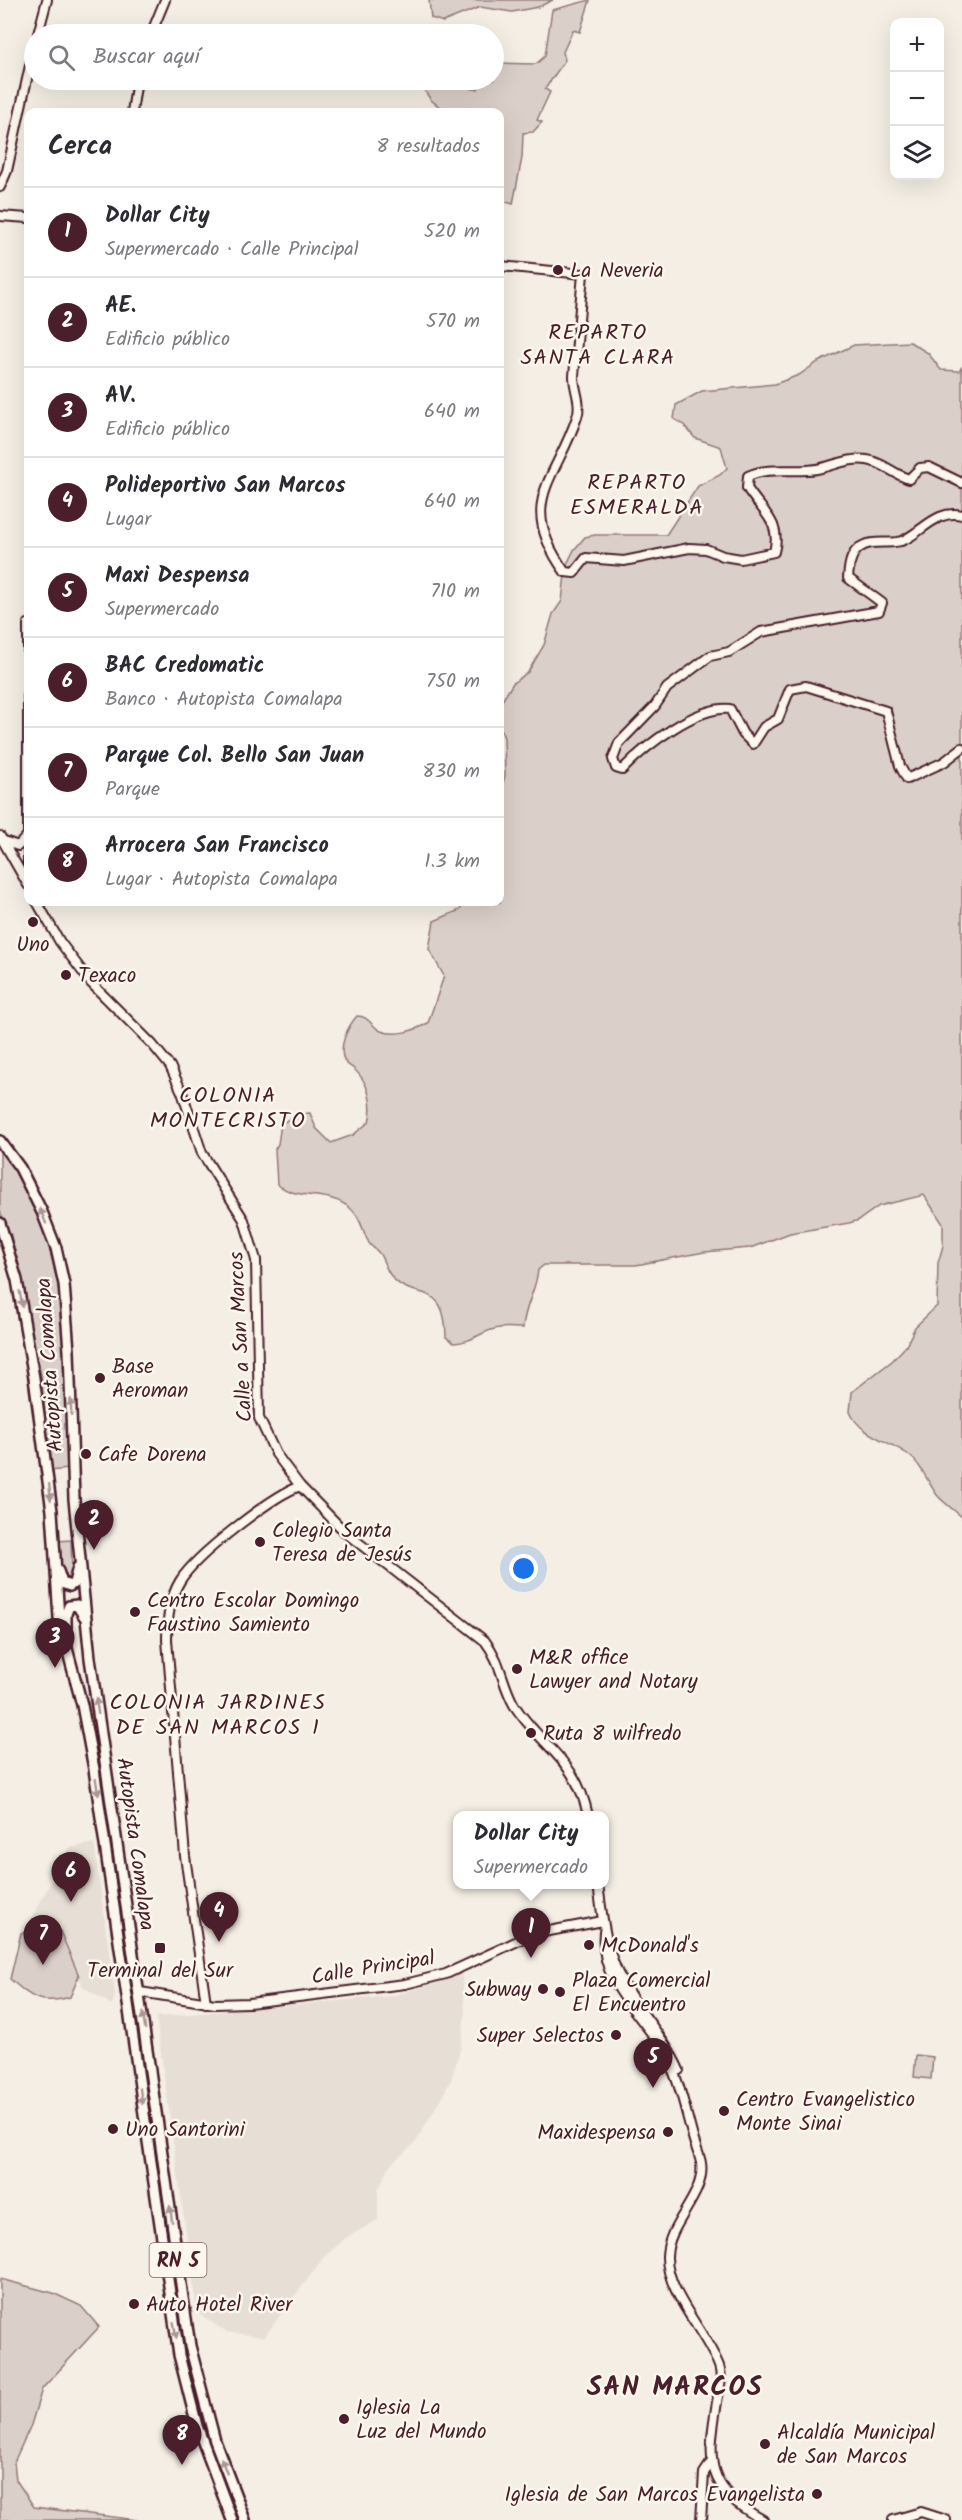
<!DOCTYPE html>
<html lang="es">
<head>
<meta charset="utf-8">
<style>
  :root { --surface:#fff; --page:#f2f2f3; --text:#2b2b33; --muted:#7c7c81; --line:#e1e1e2; --accent:#4a1f2b }
  body { margin:0; font-family:Kalam,sans-serif; background:var(--page); color:var(--text) }
  .controls { position:absolute; right:18px; top:18px; display:grid; overflow:hidden; border-radius:12px; box-shadow:0 6px 24px #0002 }
  .controls button { width:54px; height:54px; display:grid; place-items:center; padding:0; border:0; border-bottom:2px solid var(--line); background:var(--surface); color:var(--text); font:30px sans-serif }
  .you { position:absolute; left:524px; top:1569px; width:21px; height:21px; margin:-15px; border:4px solid #fff; border-radius:50%; background:#1a73e8; box-shadow:0 0 0 9px #1a73e833 }
  .badge { display:grid; place-items:center; width:39px; height:39px; border-radius:50%; background:var(--accent); color:#fff; font-size:20px; font-weight:700 }
  .pin { position:absolute; translate:-50% -50px; filter:drop-shadow(0 2px 3px #0008) }
  .pin::after { content:''; position:absolute; top:32px; width:21px; height:18px; background:inherit; clip-path:polygon(0 0,100% 0,50% 100%) }
  .popup { position:absolute; left:453px; top:1811px; width:156px; height:78px; box-sizing:border-box; display:grid; place-content:center; border-radius:12px; background:var(--surface); filter:drop-shadow(0 2px 4px #0005); font-size:20px; white-space:nowrap; color:var(--muted) }
  .popup b { font-size:22px; color:var(--text) }
  .popup::after { content:''; position:absolute; left:50%; top:100%; margin-left:-12px; border:12px solid transparent; border-top-color:var(--surface) }
  .list { margin:0; padding:0; list-style:none }
  h2 { display:flex; justify-content:space-between; align-items:center; height:78px; margin:0; padding:0 24px; font-size:26px }
  h2 small { font-size:20px; font-weight:400; color:var(--muted) }
  .list li { display:grid; grid-template-columns:39px 1fr auto; gap:18px; align-items:center; box-sizing:border-box; height:90px; padding:0 24px; border-top:2px solid var(--line) }
  .list b { display:block; font-size:22px; white-space:nowrap }
  .list p { margin:0; font-size:20px; white-space:nowrap; color:var(--muted) }
  .list em { font-size:20px; font-style:normal; color:var(--muted) }
  .icon { flex:none; width:33px; height:33px; fill:none; stroke:currentColor; stroke-width:2; stroke-linecap:round; stroke-linejoin:round }
  .map { position:relative; flex:none; width:962px; height:2520px; overflow:hidden }
  .search { position:absolute; background:var(--surface); box-shadow:0 6px 24px #0002; left:24px; top:24px; width:480px; height:66px; display:flex; align-items:center; gap:15px; box-sizing:border-box; padding:0 21px; border-radius:33px; color:var(--muted); font-size:22px }
  .panel { position:absolute; background:var(--surface); box-shadow:0 6px 24px #0002; left:24px; top:108px; width:480px; height:798px; border-radius:12px }
  .map>svg:first-child { display:block }
</style>
</head>
<body>
<div class="map">
<svg width="962" height="2520" viewBox="0 0 962 2520">
  <rect width="100%" height="100%" fill="#f4eee4"/>
  <filter id="ink" filterUnits="userSpaceOnUse"><feTurbulence type="fractalNoise" baseFrequency=".0167" numOctaves="2"/><feDisplacementMap in="SourceGraphic" scale="12" xChannelSelector="R" yChannelSelector="G"/><feConvolveMatrix kernelMatrix="1 2 1 2 8 2 1 2 1" color-interpolation-filters="sRGB"/></filter>
  <g filter="url(#ink)">
    <g fill="#e7dfd6">
      <path d="M94,1843L115,1995L112,2005L83,1987L60,1929L27,1927L69,1848Z"/>
      <path d="M462,1975L465,2014L461,2046L451,2080L416,2142L390,2165L378,2190V2220L347,2237L324,2257L264,2337L226,2332L197,2312L156,2017L392,1996Z"/>
    </g>
    <g fill="#dbd0c9" stroke="#92787a" stroke-width="1.5">
      <path d="M429,0H553L538,7L512,12L480,7L443,22L431,18Z"/>
      <path d="M590,0L580,32L573,30L563,52L565,60L545,89L550,92L537,120L542,122L533,132L523,133L522,158L513,204L500,200V112H446L431,100L417,80H456L473,89H478L481,80H494V63L536,64L545,56L552,10Z"/>
      <path d="M910,342L928,353L941,370L959,371L962,367V1517C954,1510 944,1503 937,1495C928,1483 922,1465 910,1456C890,1440 861,1437 850,1412L852,1392L892,1361L906,1346L915,1327L937,1306L938,1263L943,1246V1224L924,1195L879,1206L859,1220L849,1223L790,1233L750,1248L704,1252L636,1265H544L538,1270C536,1291 524,1307 523,1328C515,1328 506,1327 499,1328C480,1331 474,1342 454,1343L446,1337C445,1274 410,1306 389,1273C385,1267 383,1258 379,1253C376,1249 371,1247 369,1243C361,1229 362,1216 346,1205C323,1190 297,1201 277,1184L275,1149L278,1144L281,1124L297,1114L310,1113L316,1128L331,1143L353,1135L369,1122C374,1104 368,1081 354,1069C351,1066 346,1065 344,1060C338,1046 348,1026 357,1016C369,1016 371,1026 381,1031C396,1037 416,1030 428,1023L444,976L429,949L434,921L460,910L465,902H500V792L505,776L504,738L500,727V704L513,683L528,672L544,645L553,614L562,601L566,566L574,550L585,537L595,535H666L698,486L720,475L727,468L721,447L695,438L683,424L674,419L676,405L702,391L775,384L799,375L818,362L854,345Z"/>
      <path d="M0,1148C72,1246 67,1353 68,1469L50,1471L41,1375L11,1236L0,1211Z"/>
      <path d="M71,1540L72,1575L69,1581H64L60,1569L58,1541Z"/>
      <path d="M60,1931L79,1976L70,1997C40,2005 33,1999 10,1979L21,1933Z"/>
      <path d="M916,2055L933,2057L931,2079L914,2077Z"/>
      <path d="M0,2279L53,2293L81,2306L99,2327L42,2389L31,2425L14,2462L16,2480L34,2507L137,2520H0Z"/>
    </g>
    <g fill="none" stroke-linecap="round" stroke-linejoin="round">
      <defs>
        <g id="secondary">
          <path d="M38,34L47,0"/>
          <path d="M151,34L165,0"/>
          <path d="M132,112L137,80"/>
          <path d="M0,187L7,171L34,47"/>
          <path d="M0,216L28,218"/>
          <path d="M500,266L583,274L574,376C574,391 582,402 577,417C556,481 515,502 565,572L574,573L586,558L624,561L689,548L706,549L723,556L741,559L774,552C782,522 762,512 747,488L748,476C770,466 793,473 817,469C833,466 851,457 867,460C883,462 893,474 909,479L920,468L929,467L962,483"/>
          <path d="M962,515C938,509 924,530 904,540C892,546 872,538 859,548C850,555 849,567 848,578L882,603L879,611L761,632L729,652L710,656L667,688L655,706L619,743L613,759L616,768L622,770C645,746 696,706 730,709L743,734L753,744L764,727L778,719L790,689L806,686L886,711L900,766L907,779L944,762L962,748"/>
          <path d="M28,624V869"/>
          <path d="M0,836L28,885"/>
          <path d="M4,841L18,846L27,836"/>
          <path d="M37,902L60,942L91,983L152,1044L170,1066L182,1092L202,1153L244,1220L256,1260L259,1418L276,1454L300,1486L346,1533L485,1641C501,1661 502,1684 514,1705C542,1748 577,1759 588,1816"/>
          <path d="M598,1884C602,1914 605,1944 617,1971C631,2004 663,2034 679,2070"/>
          <path d="M604,1932C599,1981 638,2010 661,2047C679,2075 685,2110 694,2141C696,2148 700,2156 701,2163C706,2196 668,2222 667,2256C666,2292 706,2332 719,2366C723,2377 719,2390 717,2402C707,2461 705,2488 763,2520"/>
          <path d="M140,1992L215,2004L249,2003L405,1984L446,1974L533,1934L603,1921"/>
          <path d="M206,2003L185,1856L167,1640C167,1621 169,1599 180,1581C195,1556 272,1496 300,1486"/>
          <path d="M701,2520L704,2473L712,2461"/>
          <path d="M893,2520L921,2512L946,2520"/>
        </g>
        <g id="highway">
          <path d="M0,1141L20,1168L42,1212L56,1248L64,1284L69,1351L74,1499L90,1658L190,2346L215,2441L245,2520"/>
          <path d="M0,1223L17,1280L34,1378L52,1511L59,1618L82,1705L94,1769L179,2355L197,2426L232,2520"/>
          <path d="M58,1571L62,1583L70,1586L74,1583L78,1567"/>
          <path d="M66,1630V1614L69,1606L77,1605L84,1616"/>
        </g>
      </defs>
      <use href="#secondary" stroke="#4a1f2b" stroke-width="12"/>
      <use href="#highway" stroke="#4a1f2b" stroke-width="14"/>
      <use href="#secondary" stroke="#fbf7ec" stroke-width="8"/>
      <use href="#highway" stroke="#fbf7ec" stroke-width="9"/>
    </g>
    <defs><path id="oneway-solid" d="M-6-.8H1V-3.2L6.5 0L1 3.2V.8H-6Z" transform="scale(1.5)"/></defs>
    <g fill="#ab9695">
      <use href="#oneway-solid" transform="translate(43 1216) rotate(-112)"/>
      <use href="#oneway-solid" transform="translate(21 1299) rotate(80)"/>
      <use href="#oneway-solid" transform="translate(71 1407) rotate(-92)"/>
      <use href="#oneway-solid" transform="translate(50 1492) rotate(84)"/>
      <use href="#oneway-solid" transform="translate(97 1706) rotate(-99)"/>
      <use href="#oneway-solid" transform="translate(97 1787) rotate(81)"/>
      <use href="#oneway-solid" transform="translate(144 2021) rotate(-98)"/>
      <use href="#oneway-solid" transform="translate(141 2096) rotate(82)"/>
      <use href="#oneway-solid" transform="translate(171 2214) rotate(-98)"/>
      <use href="#oneway-solid" transform="translate(175 2330) rotate(80)"/>
      <use href="#oneway-solid" transform="translate(224 2466) rotate(-110)"/>
    </g>
  </g>
  <g fill="#4a1f2b" stroke="#fbf7ec" stroke-width="2">
    <circle cx="558" cy="270" r="6"/>
    <circle cx="33" cy="922" r="6"/>
    <circle cx="66" cy="975" r="6"/>
    <circle cx="100" cy="1378" r="6"/>
    <circle cx="86" cy="1454" r="6"/>
    <circle cx="260" cy="1542" r="6"/>
    <circle cx="135" cy="1612" r="6"/>
    <circle cx="517" cy="1669" r="6"/>
    <circle cx="531" cy="1733" r="6"/>
    <circle cx="589" cy="1945" r="6"/>
    <rect x="154" y="1942" width="12" height="12" rx="3"/>
    <circle cx="543" cy="1989" r="6"/>
    <circle cx="560" cy="1992" r="6"/>
    <circle cx="616" cy="2035" r="6"/>
    <circle cx="724" cy="2111" r="6"/>
    <circle cx="113" cy="2129" r="6"/>
    <circle cx="668" cy="2132" r="6"/>
    <circle cx="134" cy="2304" r="6"/>
    <circle cx="344" cy="2419" r="6"/>
    <circle cx="765" cy="2444" r="6"/>
    <circle cx="817" cy="2494" r="6"/>
  </g>
  <g text-anchor="middle" stroke-width="5" stroke-linejoin="round" paint-order="stroke">
    <rect fill="#fbf7ec" stroke="#7f6065" stroke-width="1.5" x="149.5" y="2243" width="57" height="34" rx="4.5"/>
    <g font-size="20" font-weight="bold" fill="#4a1f2b">
      <text x="178" y="2267">RN 5</text>
    </g>
    <g font-size="21" fill="#4a1f2b" stroke="#fbf7ec" text-anchor="start">
      <text x="570" y="277">La Neveria</text>
      <text x="33" y="951" text-anchor="middle">Uno</text>
      <text x="78" y="982">Texaco</text>
      <text x="112" y="1373">Base<tspan x="112" dy="24">Aeroman</tspan></text>
      <text x="98" y="1461">Cafe Dorena</text>
      <text x="272" y="1537">Colegio Santa<tspan x="272" dy="24">Teresa de Jesús</tspan></text>
      <text x="147" y="1607">Centro Escolar Domingo<tspan x="147" dy="24">Faustino Samiento</tspan></text>
      <text x="529" y="1664">M&amp;R office<tspan x="529" dy="24">Lawyer and Notary</tspan></text>
      <text x="543" y="1740">Ruta 8 wilfredo</text>
      <text x="601" y="1952">McDonald's</text>
      <text x="160" y="1977" text-anchor="middle">Terminal del Sur</text>
      <text x="572" y="1987">Plaza Comercial<tspan x="572" dy="24">El Encuentro</tspan></text>
      <text x="531" y="1996" text-anchor="end">Subway</text>
      <text x="604" y="2042" text-anchor="end">Super Selectos</text>
      <text x="736" y="2106">Centro Evangelistico<tspan x="736" dy="24">Monte Sinai</tspan></text>
      <text x="125" y="2136">Uno Santorini</text>
      <text x="656" y="2139" text-anchor="end">Maxidespensa</text>
      <text x="146" y="2311">Auto Hotel River</text>
      <text x="356" y="2414">Iglesia La<tspan x="356" dy="24">Luz del Mundo</tspan></text>
      <text x="777" y="2439">Alcaldía Municipal<tspan x="777" dy="24">de San Marcos</tspan></text>
      <text x="805" y="2501" text-anchor="end">Iglesia de San Marcos Evangelista</text>
    </g>
    <g font-size="21" fill="#4a1f2b" stroke="#fbf7ec">
      <text transform="translate(240 1337) rotate(-93)" y="7">Calle a San Marcos</text>
      <text transform="translate(49 1365) rotate(-94)" y="7">Autopista Comalapa</text>
      <text transform="translate(136 1844) rotate(82)" y="7">Autopista Comalapa</text>
      <text transform="translate(373 1967) rotate(-9)" y="7">Calle Principal</text>
    </g>
    <g font-size="22" letter-spacing="1.5" fill="#4a1f2b" stroke="#fbf7ec">
      <text x="598" y="339">REPARTO<tspan x="598" dy="25">SANTA CLARA</tspan></text>
      <text x="637" y="489">REPARTO<tspan x="637" dy="25">ESMERALDA</tspan></text>
      <text x="228" y="1102">COLONIA<tspan x="228" dy="25">MONTECRISTO</tspan></text>
      <text x="218" y="1709">COLONIA JARDINES<tspan x="218" dy="25">DE SAN MARCOS 1</tspan></text>
    </g>
    <g font-size="27" font-weight="bold" letter-spacing="1.5" fill="#4a1f2b" stroke="#fbf7ec">
      <text x="675" y="2395">SAN MARCOS</text>
    </g>
  </g>
</svg>
<div class="controls">
<button>+</button>
<button>−</button>
<button><svg class="icon" aria-label="layers" viewBox="0 0 24 24"><path d="M12 4l9 5-9 5-9-5zM3 14l9 5 9-5"/></svg></button>
</div>
<div class="you"></div>
<div class="pin badge" style="left:531px;top:1958px">1</div>
<div class="popup"><b>Dollar City</b>Supermercado</div>
<div class="pin badge" style="left:94px;top:1550px">2</div>
<div class="pin badge" style="left:55px;top:1668px">3</div>
<div class="pin badge" style="left:219px;top:1942px">4</div>
<div class="pin badge" style="left:653px;top:2088px">5</div>
<div class="pin badge" style="left:71px;top:1902px">6</div>
<div class="pin badge" style="left:43px;top:1965px">7</div>
<div class="pin badge" style="left:182px;top:2465px">8</div>
<div class="search"><svg class="icon" aria-label="search" viewBox="0 0 24 24"><circle cx="10" cy="10" r="6"/><path d="M15 15l6 6"/></svg>Buscar aquí</div>
<section class="panel">
<h2>Cerca<small>8 resultados</small></h2>
<ul class="list">
<li><span class="badge">1</span><div><b>Dollar City</b><p>Supermercado · Calle Principal</p></div><em>520 m</em></li>
<li><span class="badge">2</span><div><b>AE.</b><p>Edificio público</p></div><em>570 m</em></li>
<li><span class="badge">3</span><div><b>AV.</b><p>Edificio público</p></div><em>640 m</em></li>
<li><span class="badge">4</span><div><b>Polideportivo San Marcos</b><p>Lugar</p></div><em>640 m</em></li>
<li><span class="badge">5</span><div><b>Maxi Despensa</b><p>Supermercado</p></div><em>710 m</em></li>
<li><span class="badge">6</span><div><b>BAC Credomatic</b><p>Banco · Autopista Comalapa</p></div><em>750 m</em></li>
<li><span class="badge">7</span><div><b>Parque Col. Bello San Juan</b><p>Parque</p></div><em>830 m</em></li>
<li><span class="badge">8</span><div><b>Arrocera San Francisco</b><p>Lugar · Autopista Comalapa</p></div><em>1.3 km</em></li>
</ul>
</section>
</div>
</body>
</html>
